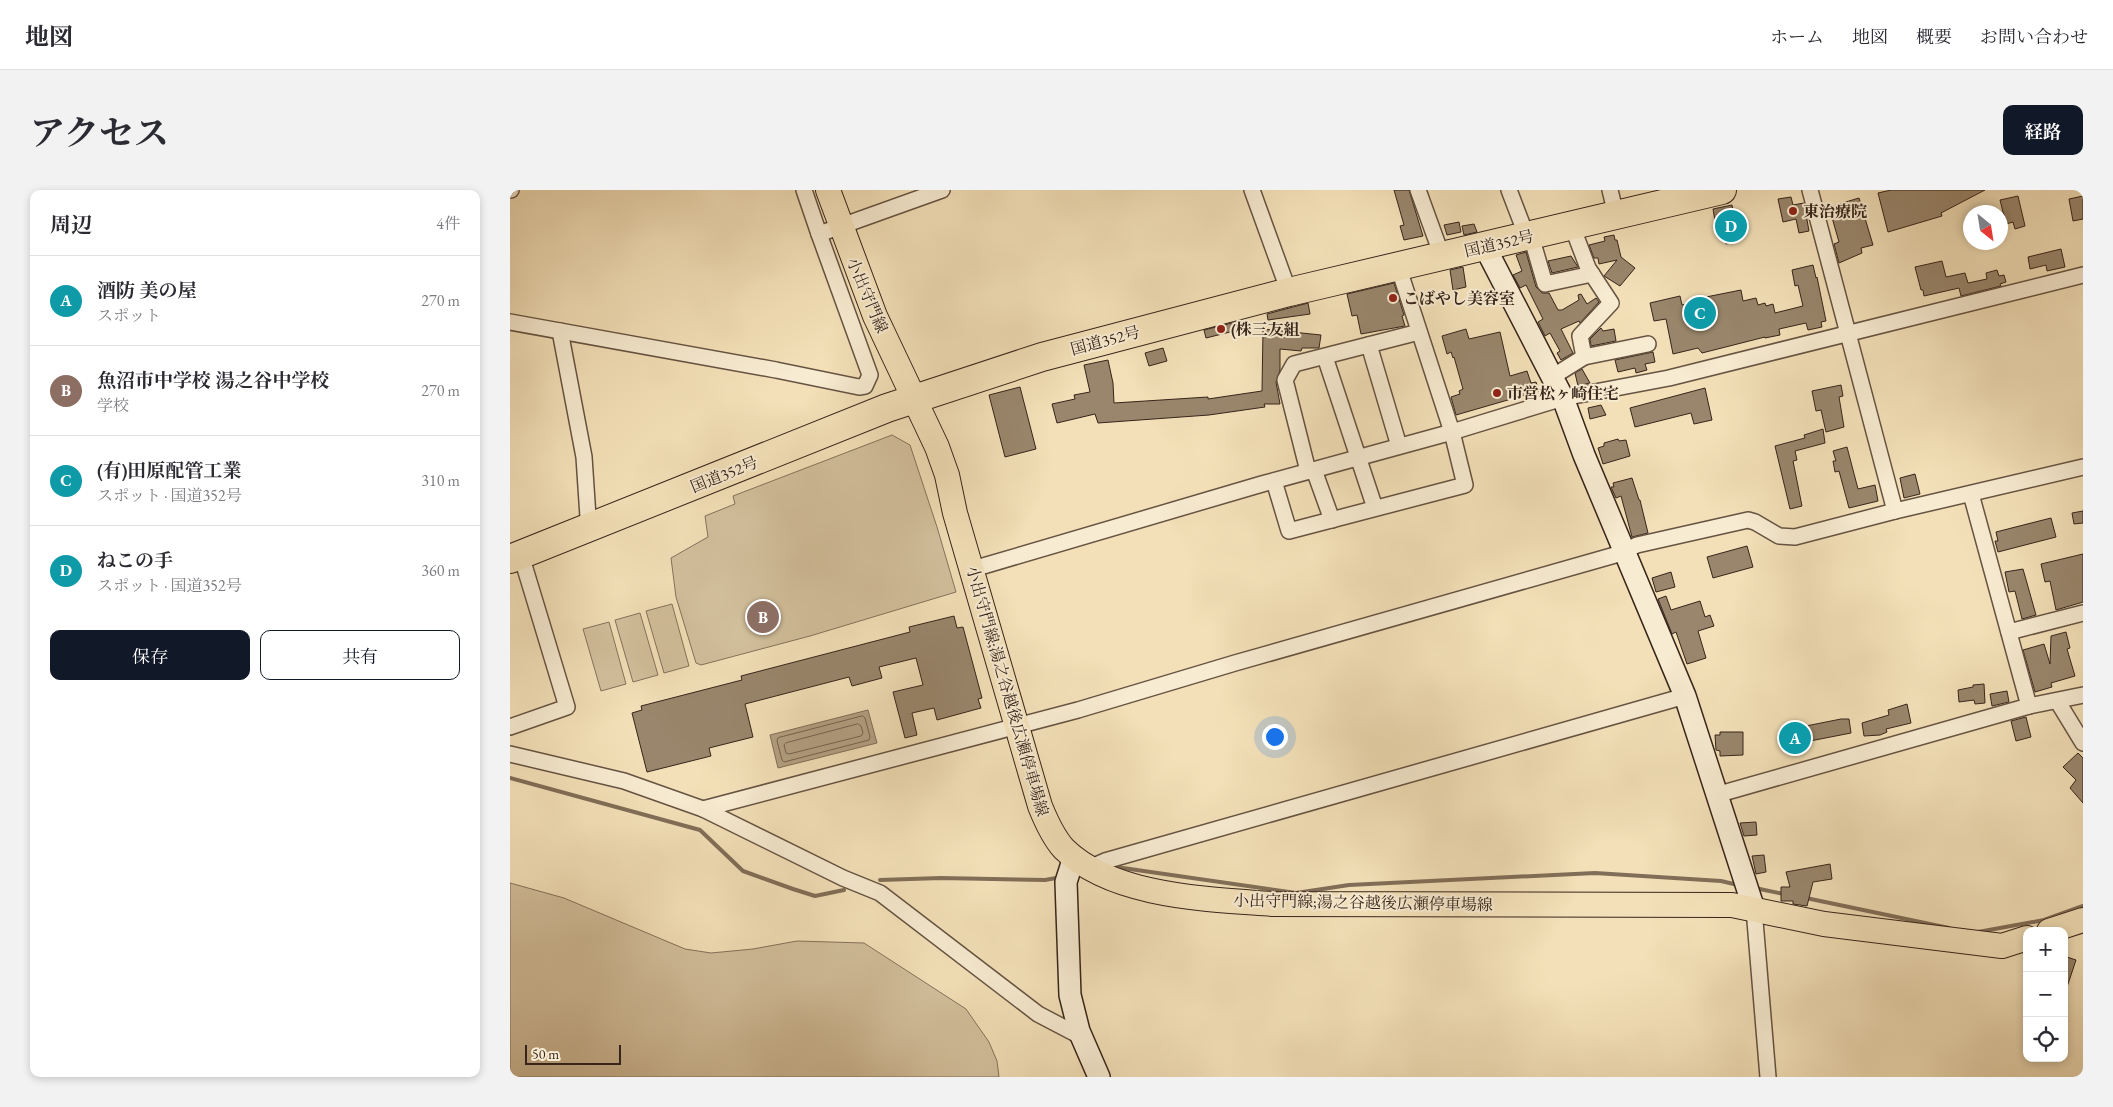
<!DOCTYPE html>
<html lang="ja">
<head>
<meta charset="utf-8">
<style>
  :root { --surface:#fff; --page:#f2f2f3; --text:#2b2b33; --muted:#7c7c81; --line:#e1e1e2; --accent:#111827 }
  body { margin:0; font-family:"EB Garamond","Noto Serif JP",serif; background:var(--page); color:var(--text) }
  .controls { position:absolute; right:15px; bottom:15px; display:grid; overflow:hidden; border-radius:10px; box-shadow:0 2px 8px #0003 }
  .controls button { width:45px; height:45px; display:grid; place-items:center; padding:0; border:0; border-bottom:1px solid var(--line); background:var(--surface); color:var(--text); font:25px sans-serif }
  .compass { position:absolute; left:1453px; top:15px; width:45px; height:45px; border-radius:50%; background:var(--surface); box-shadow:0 2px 8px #0003; rotate:150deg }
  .scale { position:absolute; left:15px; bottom:12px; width:96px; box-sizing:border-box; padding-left:5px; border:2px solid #37241a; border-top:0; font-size:14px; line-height:18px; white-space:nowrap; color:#37241a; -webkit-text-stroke:4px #f7ebd1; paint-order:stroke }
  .you { position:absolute; left:764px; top:546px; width:18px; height:18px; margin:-12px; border:4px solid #fff; border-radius:50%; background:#1a73e8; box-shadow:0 0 0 8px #1a73e833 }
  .badge { display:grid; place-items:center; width:32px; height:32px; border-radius:50%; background:var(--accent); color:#fff; font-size:16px; font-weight:700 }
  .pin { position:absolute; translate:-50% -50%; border:2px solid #fff; box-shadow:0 1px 5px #0006 }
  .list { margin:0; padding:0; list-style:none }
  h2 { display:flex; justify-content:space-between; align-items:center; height:65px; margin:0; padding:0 20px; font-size:21px }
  h2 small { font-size:16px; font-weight:400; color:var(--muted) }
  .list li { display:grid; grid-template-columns:32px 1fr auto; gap:15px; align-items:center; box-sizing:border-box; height:90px; padding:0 20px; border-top:1px solid var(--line) }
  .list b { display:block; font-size:19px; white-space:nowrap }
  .list p { margin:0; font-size:16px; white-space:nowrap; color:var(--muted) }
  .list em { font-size:16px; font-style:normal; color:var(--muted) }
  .actions { display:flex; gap:10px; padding:15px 20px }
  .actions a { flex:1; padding:11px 0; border:1px solid var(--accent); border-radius:10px; text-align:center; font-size:18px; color:var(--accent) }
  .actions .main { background:var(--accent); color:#fff }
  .icon { flex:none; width:28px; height:28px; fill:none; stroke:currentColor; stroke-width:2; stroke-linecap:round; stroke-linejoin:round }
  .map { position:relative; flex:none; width:1573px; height:887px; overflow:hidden; border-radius:10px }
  header { display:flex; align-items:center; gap:30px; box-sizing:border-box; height:70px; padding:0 25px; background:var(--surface); border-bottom:1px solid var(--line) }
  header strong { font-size:24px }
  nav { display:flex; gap:28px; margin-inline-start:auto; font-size:18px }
  .intro { display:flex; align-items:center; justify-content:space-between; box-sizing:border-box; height:120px; padding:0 30px }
  h1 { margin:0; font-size:35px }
  .button { padding:12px 22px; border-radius:10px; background:var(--accent); color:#fff; font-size:18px; font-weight:700 }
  main { display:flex; gap:30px; padding:0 30px }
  aside { flex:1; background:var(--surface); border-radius:10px; box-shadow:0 2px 8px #0003 }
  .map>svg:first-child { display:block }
</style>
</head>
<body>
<header>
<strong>地図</strong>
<nav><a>ホーム</a><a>地図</a><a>概要</a><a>お問い合わせ</a></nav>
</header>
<div class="intro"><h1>アクセス</h1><a class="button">経路</a></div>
<main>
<aside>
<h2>周辺<small>4件</small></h2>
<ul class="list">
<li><span class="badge" style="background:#0f9aa8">A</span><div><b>酒防 美の屋</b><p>スポット</p></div><em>270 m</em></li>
<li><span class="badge" style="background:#8d6e63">B</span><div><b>魚沼市中学校 湯之谷中学校</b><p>学校</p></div><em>270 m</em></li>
<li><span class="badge" style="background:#0f9aa8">C</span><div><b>(有)田原配管工業</b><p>スポット · 国道352号</p></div><em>310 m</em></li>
<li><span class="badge" style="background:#0f9aa8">D</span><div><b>ねこの手</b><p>スポット · 国道352号</p></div><em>360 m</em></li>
</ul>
<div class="actions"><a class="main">保存</a><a>共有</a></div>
</aside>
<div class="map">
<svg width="1573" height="887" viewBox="0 0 1573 887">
  <rect width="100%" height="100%" fill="#f3e0b8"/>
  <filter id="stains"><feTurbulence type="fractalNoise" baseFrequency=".004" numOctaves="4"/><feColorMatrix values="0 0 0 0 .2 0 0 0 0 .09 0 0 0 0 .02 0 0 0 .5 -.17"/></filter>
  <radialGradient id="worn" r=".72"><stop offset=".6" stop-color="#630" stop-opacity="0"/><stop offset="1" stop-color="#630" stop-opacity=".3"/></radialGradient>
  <g fill="#d3c09d" stroke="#85725c">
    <path d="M382,245L400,255L427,337L446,402L300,446L191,475L186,473L166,407L161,368L198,347L195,326L225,314L223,306Z"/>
    <path d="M162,414L179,476L154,483L136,421Z"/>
    <path d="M130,423L148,485L123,492L105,430Z"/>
    <path d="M99,432L116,494L91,501L73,439Z"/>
    <path d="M0,693L54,708L175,759L201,763L243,759L287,751L354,753L456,819L479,852L487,871L489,887H0Z"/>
  </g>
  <path fill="#b3a082" stroke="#816e58" d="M358,520L367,553L268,578L260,545Z"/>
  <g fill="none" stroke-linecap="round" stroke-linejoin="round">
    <g stroke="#75624e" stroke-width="1">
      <path d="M353,526L355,528L360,547L359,550L274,572L272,570L267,551L268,548Z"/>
      <path d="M348,534L351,536L353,543L351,546L279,564L276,563L274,555L276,553Z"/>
    </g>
    <g stroke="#816e58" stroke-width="4">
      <path d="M0,588L190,640L233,681L283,699L305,706L334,700"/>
      <path d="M606,677L786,703L839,695L1085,683L1211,691L1228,695"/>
      <path d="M370,690L431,688L535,690L546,688"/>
      <path d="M1245,698L1274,704"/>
      <path d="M1296,708L1439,738"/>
      <path d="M1468,742L1534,730L1573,716"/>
    </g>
  </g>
  <g fill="#99866c" stroke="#37241a">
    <path d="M884,0H899L913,46L894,50L890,36L894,35Z"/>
    <path d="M1381,0H1475L1431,23L1432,26L1378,42L1368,3Z"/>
    <path d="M1508,6L1515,36L1505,39L1503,32L1496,34L1490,10Z"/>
    <path d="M1573,6V29L1563,31L1559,9Z"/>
    <path d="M1281,7L1283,15L1294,13L1299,41L1289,43L1286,29L1273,32L1268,9Z"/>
    <path d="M1349,8L1363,55L1351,58L1352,63L1329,73L1324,54L1329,52L1319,17Z"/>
    <path d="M1222,15L1229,51L1216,54L1212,36L1206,37L1203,19Z"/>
    <path d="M949,32L951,42L937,45L934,35Z"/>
    <path d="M964,34L967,42L954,45L952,36Z"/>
    <path d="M1104,45L1105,50H1107L1111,67L1125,78L1110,96L1094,86L1107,70L1089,74L1088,68H1084L1079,55L1095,51L1094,47Z"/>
    <path d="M1551,59L1555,77L1537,81L1536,75L1520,79L1518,67Z"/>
    <path d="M1016,62L1026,97L1032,103H1039L1048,120H1052L1069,110L1068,105L1071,104L1077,114L1086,108L1089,112L1070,133L1069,131L1051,139L1063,163L1051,170L1047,163L1050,161L1040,143L1035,146L1028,132L1033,129L1016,95L1010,98L1003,85L1012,81L1006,65Z"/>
    <path d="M1061,66L1068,77L1042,83L1038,71Z"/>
    <path d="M1432,71L1436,87L1455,83L1458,93L1477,89L1476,83L1487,80L1489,86L1494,85L1496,92L1490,94L1491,96L1451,106L1449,98L1414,106L1413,100H1411L1405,77Z"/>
    <path d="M1303,75L1306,88L1307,87L1316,131L1311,132L1312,137L1298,140L1296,133L1269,139L1270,145L1255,148V147L1192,163L1188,158L1163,164L1156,129L1144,131L1140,113L1170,106L1172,115L1191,111V108L1231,100L1233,111L1246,108L1248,115L1255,113L1256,116L1263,114L1265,123L1293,116L1288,95L1285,96L1282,80Z"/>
    <path d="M953,77L956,97L943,100L940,80Z"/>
    <path d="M884,93L894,125L892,126L895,136L851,144L847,125L842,126L837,104Z"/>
    <path d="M798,113L800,124L758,130L757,124Z"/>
    <path d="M726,132L728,140L696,148L694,140Z"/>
    <path d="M1091,138L1093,141L1104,139L1106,151L1081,156L1080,149Z"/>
    <path d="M753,139L811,145L809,158H792L791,161L770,159V180L766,192L770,214H754L755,217L699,225L588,233L585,224L547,233L542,214L565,209L564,205L580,202L574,175L598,170L603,193L604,213L698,207V209L752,201Z"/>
    <path d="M956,139L959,149L990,142L1000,186L1017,181L1021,193L1026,192L1029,201L946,225L941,207L950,204L949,201L953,199L944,167L943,168L941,162L937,164L932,146Z"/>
    <path d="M653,158L657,171L639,176L635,163Z"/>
    <path d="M1143,162L1145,172L1135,174L1137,180L1126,183L1125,178L1108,182L1105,170Z"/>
    <path d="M1072,179L1080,193L1068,196L1065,183Z"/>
    <path d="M1331,195L1333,206L1329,207L1334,237L1316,242L1311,220L1306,221L1302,201Z"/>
    <path d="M510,197L526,259L495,267L479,205Z"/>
    <path d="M1195,198L1202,230L1184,234L1181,223L1125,237L1120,218Z"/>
    <path d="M1091,215L1096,225L1080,229L1078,218Z"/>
    <path d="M1313,239L1315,253L1285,261L1287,270L1283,271L1292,316L1280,319L1265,256L1295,248L1294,245Z"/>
    <path d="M1108,249L1109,251L1116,250L1120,266L1093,274L1088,258L1094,256V253Z"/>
    <path d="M1337,257L1348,299L1365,295L1368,311L1339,318L1329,281L1325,282L1323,271H1326L1323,261Z"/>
    <path d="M1405,284L1410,304L1394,308L1390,288Z"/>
    <path d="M1122,288L1129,310H1130L1138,343L1122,347L1111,306L1106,308L1101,297H1104L1103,293Z"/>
    <path d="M1573,321V333L1564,334L1562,323Z"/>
    <path d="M1541,328L1546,347L1488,362L1485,351H1488L1486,342Z"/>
    <path d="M1237,356L1243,377L1203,388L1197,367Z"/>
    <path d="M1573,364V412L1546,420L1540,391L1535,392L1531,374Z"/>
    <path d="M1513,379L1526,425L1512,429L1505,401L1499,402L1495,382Z"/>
    <path d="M1161,382L1165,397L1146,402L1142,388Z"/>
    <path d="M1156,406L1161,420L1190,411L1195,427L1200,425L1204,436L1188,441L1196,468L1177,474L1166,442L1162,444L1148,409Z"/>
    <path d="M444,426L447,438L453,437L472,508L468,509L471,518L427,530L424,518L402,523L407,545L395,548L383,502L413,495L406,468L369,477L372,488L342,496L339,487L235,514L243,547L199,558L201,566L137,582L122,523L132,520L131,516L232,490L231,486L400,442L399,437Z"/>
    <path d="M1556,442L1560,458L1557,459L1565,486L1541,493L1542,497L1525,502L1513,460L1534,454L1540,474L1541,446Z"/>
    <path d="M1474,494L1475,513L1465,514L1464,510L1449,512L1448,500L1463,497V495Z"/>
    <path d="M1497,501L1499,512L1482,516L1480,504Z"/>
    <path d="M1397,514L1401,533L1376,539L1377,542L1370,545L1354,546L1352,533L1379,525L1378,520Z"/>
    <path d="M1516,527L1521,547L1506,551L1501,531Z"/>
    <path d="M1331,529H1339L1341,543L1300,551L1301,555L1272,558L1270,541H1275V538L1296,536Z"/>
    <path d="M1210,542H1233V565L1210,566V561L1206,560L1205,545H1210Z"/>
    <path d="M1568,563L1573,568V613L1560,598L1566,590L1553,577Z"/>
    <path d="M1246,632L1247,645L1234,646L1230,633Z"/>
    <path d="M1254,665L1256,682L1246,684L1242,666Z"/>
    <path d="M1320,674L1322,689L1303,692L1297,716L1283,714V711H1271V697H1280L1276,682Z"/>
    <path d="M1554,766L1566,770L1556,800H1554Z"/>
  </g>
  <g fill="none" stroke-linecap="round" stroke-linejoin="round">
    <defs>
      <g id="street">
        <path d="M0,0H1"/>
        <path d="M294,0L309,44"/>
        <path d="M742,0L779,102"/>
        <path d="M908,0L932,66"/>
        <path d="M999,0L1017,47"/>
        <path d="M1100,0L1106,25"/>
        <path d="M1300,0L1385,321"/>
        <path d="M1021,46L1035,94L1082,84"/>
        <path d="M0,132L266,180L349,197L355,196L360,185L309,44L432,0"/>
        <path d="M50,141L74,267L78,327L81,338"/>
        <path d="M859,155L889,256"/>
        <path d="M815,167L865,318"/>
        <path d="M1074,167L1138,154"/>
        <path d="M1042,187L1074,167L1070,146L1101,113L1078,78L1062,36"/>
        <path d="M804,280L822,330"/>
        <path d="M798,281L775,190L784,174L909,142"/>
        <path d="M764,291L779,341L955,295L942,242L888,76"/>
        <path d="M1461,304L1519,516"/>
        <path d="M463,379L752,294L942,242L1053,208L1159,188L1573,85"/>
        <path d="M1499,442L1573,423"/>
        <path d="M1548,512L1573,553"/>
        <path d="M0,537L57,517L14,375L9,365"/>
        <path d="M0,564L114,591L193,619L333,688L370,703L528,824L572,847"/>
        <path d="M1206,605L1519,516L1573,505"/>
        <path d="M193,619L568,520L725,473L1105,365L1127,355L1238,330L1245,332L1269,346L1285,347L1385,321L1573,277"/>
        <path d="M583,681L586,675L595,671L1175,506"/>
        <path d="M1244,719L1258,887"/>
      </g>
      <g id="secondary">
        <path d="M975,57L1053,208L1074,265L1175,506L1244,719"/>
        <path d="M564,667L556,692L560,805L569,841L589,887"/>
      </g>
      <g id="primary">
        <path d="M318,0L365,126L427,257L437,285L445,323L530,616C536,631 543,647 554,659C603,707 697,709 762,714L1222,715L1314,734L1492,756L1517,748"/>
        <path d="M1539,741L1573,730"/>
      </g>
      <path id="highway" d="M0,369L377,218L532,167L779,102L1212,0"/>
    </defs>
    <use href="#street" stroke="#665342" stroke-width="18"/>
    <use href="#secondary" stroke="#37241a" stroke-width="24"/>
    <use href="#primary" stroke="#37241a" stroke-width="26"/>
    <use href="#highway" stroke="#37241a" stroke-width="30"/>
    <use href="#street" stroke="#f7ebd1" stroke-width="15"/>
    <use href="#secondary" stroke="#f7ebd1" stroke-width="21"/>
    <use href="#primary" stroke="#f3e0b8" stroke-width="24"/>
    <use href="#highway" stroke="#f3e0b8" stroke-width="28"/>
  </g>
  <g fill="#8f2418" stroke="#f7ebd1" stroke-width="2">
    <circle cx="1283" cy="21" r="5"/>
    <circle cx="883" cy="108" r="5"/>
    <circle cx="711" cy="139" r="5"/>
    <circle cx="987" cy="203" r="5"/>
  </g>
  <g text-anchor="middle" stroke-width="4" stroke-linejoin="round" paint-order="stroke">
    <g font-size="16" font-weight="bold" fill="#37241a" stroke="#f7ebd1" text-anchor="start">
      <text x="1293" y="27">東治療院</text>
      <text x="893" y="114">こばやし美容室</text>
      <text x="721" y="145">(株三友組</text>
      <text x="997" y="209">市営松ヶ崎住宅</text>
    </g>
    <g font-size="16" fill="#37241a" stroke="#f7ebd1">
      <text transform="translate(989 53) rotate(-13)" y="6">国道352号</text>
      <text transform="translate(358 105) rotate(67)" y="6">小出守門線</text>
      <text transform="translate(595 150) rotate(-15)" y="6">国道352号</text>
      <text transform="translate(214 284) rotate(-22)" y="6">国道352号</text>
      <text transform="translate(498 501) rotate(74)" y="6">小出守門線;湯之谷越後広瀬停車場線</text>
      <text transform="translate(853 712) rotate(1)" y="6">小出守門線;湯之谷越後広瀬停車場線</text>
    </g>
  </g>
  <rect width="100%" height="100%" filter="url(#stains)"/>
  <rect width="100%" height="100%" fill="url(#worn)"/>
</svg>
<div class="controls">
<button>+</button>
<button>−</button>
<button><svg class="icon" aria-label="locate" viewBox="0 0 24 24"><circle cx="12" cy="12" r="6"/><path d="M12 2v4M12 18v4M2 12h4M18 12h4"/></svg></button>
</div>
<svg class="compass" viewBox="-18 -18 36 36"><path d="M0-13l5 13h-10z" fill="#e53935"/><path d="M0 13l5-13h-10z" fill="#7c7c81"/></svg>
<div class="scale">50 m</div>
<div class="you"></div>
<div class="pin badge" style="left:1285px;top:548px;background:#0f9aa8">A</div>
<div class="pin badge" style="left:253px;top:427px;background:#8d6e63">B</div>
<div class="pin badge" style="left:1190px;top:123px;background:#0f9aa8">C</div>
<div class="pin badge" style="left:1221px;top:36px;background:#0f9aa8">D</div>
</div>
</main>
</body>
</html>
